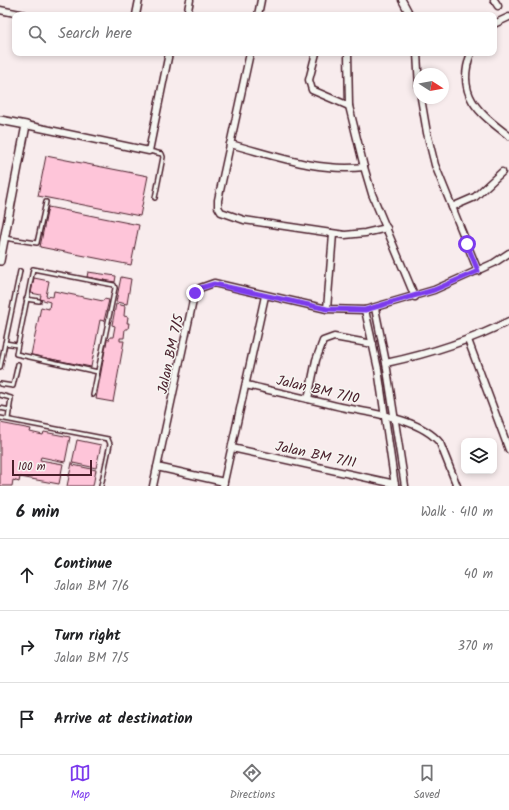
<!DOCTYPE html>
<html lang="en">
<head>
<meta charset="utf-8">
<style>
  :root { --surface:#fff; --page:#f2f2f2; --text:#202124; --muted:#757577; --line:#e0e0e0; --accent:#7c3aed }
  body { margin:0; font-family:Kalam,sans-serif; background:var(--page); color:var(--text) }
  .controls { position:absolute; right:12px; bottom:12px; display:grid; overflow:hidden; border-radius:8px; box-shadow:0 2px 6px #0003 }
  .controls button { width:36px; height:36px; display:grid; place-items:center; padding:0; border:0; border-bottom:1px solid var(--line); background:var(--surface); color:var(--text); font:20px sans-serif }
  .compass { position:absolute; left:413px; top:68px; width:36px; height:36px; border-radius:50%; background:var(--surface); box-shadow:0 2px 6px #0003; rotate:101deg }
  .scale { position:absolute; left:12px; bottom:10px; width:80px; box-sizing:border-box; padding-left:4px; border:2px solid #4a1f2b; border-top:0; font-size:11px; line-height:14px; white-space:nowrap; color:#4a1f2b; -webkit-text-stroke:3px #f6f6f2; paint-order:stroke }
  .stop { position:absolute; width:12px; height:12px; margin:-9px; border:3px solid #7c3aed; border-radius:50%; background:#fff }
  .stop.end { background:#7c3aed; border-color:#fff; box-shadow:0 1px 4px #0008 }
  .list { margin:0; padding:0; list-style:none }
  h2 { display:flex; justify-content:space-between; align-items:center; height:52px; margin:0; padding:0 16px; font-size:17px }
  h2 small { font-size:13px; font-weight:400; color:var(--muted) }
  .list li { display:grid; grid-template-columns:26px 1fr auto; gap:12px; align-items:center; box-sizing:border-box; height:72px; padding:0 16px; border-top:1px solid var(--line) }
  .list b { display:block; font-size:15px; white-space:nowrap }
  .list p { margin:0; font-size:13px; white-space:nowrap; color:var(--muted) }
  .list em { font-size:13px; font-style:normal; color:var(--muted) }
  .icon { flex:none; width:22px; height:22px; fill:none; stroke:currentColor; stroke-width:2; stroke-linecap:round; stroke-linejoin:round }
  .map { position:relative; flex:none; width:509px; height:486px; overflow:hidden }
  .search { position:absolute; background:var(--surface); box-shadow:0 2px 6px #0003; left:12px; right:12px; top:12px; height:44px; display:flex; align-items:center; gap:10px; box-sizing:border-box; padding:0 14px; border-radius:8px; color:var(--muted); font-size:15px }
  .sheet { height:268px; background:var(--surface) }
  nav { display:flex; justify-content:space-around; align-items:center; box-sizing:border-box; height:56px; border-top:1px solid var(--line); background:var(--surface); font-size:11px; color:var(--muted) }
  nav a { display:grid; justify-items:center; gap:2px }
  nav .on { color:var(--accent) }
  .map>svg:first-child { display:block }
</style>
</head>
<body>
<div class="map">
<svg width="509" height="486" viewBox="0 0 509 486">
  <rect width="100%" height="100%" fill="#f8eced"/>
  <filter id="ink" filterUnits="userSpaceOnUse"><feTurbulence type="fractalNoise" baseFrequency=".025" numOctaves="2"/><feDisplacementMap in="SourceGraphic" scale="8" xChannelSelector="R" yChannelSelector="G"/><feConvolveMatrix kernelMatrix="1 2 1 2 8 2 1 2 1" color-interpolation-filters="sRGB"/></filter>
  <g filter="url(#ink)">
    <g fill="#fec5d9" stroke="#4a1f2b">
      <path d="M46,156L148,176L140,216L38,196Z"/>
      <path d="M48,207L139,225L131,265L40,247Z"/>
      <path d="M88,272L116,276L115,282L87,277Z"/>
      <path d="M121,277L131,279L127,304L116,302Z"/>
      <path d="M34,278L49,281L46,296L53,297L54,291L103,301L104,299L109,300L104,321L100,320L91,367L31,355L41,307L49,309L50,302L40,299L41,295L31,293Z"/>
      <path d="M116,304L125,306L124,316L128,317L127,323H129L128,329H125L124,338H120V341H124L113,402L96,399L107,339L109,340L110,337H113L115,326L112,325Z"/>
      <path d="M0,423L31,429L30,432L43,435L44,432L70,437L65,462L41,457L40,460L63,464L59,484L20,477L19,482L13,480L12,486H0Z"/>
      <path d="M77,440L101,445L96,468L73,463V465L96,470L93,486H67Z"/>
    </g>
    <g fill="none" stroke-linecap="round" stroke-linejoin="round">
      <defs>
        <g id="service">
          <path d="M149,151L162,154L163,157L155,198"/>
          <path d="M4,238L37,243L46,202"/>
          <path d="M26,299L39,301"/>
          <path d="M5,343L20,271"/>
          <path d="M0,368L5,343L17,345"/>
          <path d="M0,384L13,386L18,364"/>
          <path d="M0,395L11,398L8,419"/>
          <path d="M93,395L115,288L114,285L33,269L16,354L98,372"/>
          <path d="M0,408L10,410"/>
          <path d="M0,418L108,439L110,444L101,486"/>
        </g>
        <g id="minor">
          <path d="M402,0L410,15"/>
          <path d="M494,0L498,6"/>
          <path d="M0,10L25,15"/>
          <path d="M136,15L139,0"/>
          <path d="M187,15L190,0"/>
          <path d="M258,15L261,0"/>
          <path d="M494,24L509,17"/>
          <path d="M250,53L218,200V207L221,212L244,220L345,235L365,233L387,228"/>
          <path d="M316,53L309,80L312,90L349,106"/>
          <path d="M348,53L349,106L364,167L372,194L415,297"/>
          <path d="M417,53L419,87"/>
          <path d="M471,53C455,95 479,113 509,136"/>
          <path d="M421,98L427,133L435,165L478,271"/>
          <path d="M26,125L149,151L169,53"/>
          <path d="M230,144C276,156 316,172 364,167"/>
          <path d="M452,207L475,197L502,172"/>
          <path d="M375,308L386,363L405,486"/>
          <path d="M327,309L333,234"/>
          <path d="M365,310L378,369L395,486"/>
          <path d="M468,340L509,450"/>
          <path d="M386,363C428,354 470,341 509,321"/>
          <path d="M246,385C277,392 309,399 341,407C370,413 420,418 440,443L457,486"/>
          <path d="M308,399L316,360L323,341L334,337L373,344"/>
          <path d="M232,448L395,484"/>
          <path d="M157,467L224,482"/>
          <path d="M153,486L194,296L200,288L214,283L327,309L365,310L434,290L494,263L509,253"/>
          <path d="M223,486L265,296"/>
        </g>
        <path id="tertiary" d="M0,120L26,125L0,261"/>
      </defs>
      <use href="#service" stroke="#4a1f2b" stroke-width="6"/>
      <use href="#minor" stroke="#4a1f2b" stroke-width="9"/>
      <use href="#tertiary" stroke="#4a1f2b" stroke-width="10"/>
      <use href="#service" stroke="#f6f6f2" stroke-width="3"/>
      <use href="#minor" stroke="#f6f6f2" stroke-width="6"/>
      <use href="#tertiary" stroke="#f6f6f2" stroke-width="7"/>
    </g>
  </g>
  <g fill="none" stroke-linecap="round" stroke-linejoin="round" filter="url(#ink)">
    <path stroke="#7c3aed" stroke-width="5" d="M195,293L200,288L214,284L327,309L365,310L434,290L478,271L467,244"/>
  </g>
  <g text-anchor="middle" stroke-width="3" stroke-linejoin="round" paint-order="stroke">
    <g font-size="14" fill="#4a1f2b" stroke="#f6f6f2">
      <text transform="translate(170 354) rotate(-78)" y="5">Jalan BM 7/5</text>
      <text transform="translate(318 389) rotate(13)" y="5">Jalan BM 7/10</text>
      <text transform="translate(316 454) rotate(12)" y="5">Jalan BM 7/11</text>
    </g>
  </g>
</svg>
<div class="controls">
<button><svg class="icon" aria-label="layers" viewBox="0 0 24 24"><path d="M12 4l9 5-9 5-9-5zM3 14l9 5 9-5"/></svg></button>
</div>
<svg class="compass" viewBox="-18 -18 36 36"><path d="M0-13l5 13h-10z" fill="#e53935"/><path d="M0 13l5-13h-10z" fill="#757577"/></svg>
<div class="scale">100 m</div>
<div class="stop" style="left:467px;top:244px"></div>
<div class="stop end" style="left:195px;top:293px"></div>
<div class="search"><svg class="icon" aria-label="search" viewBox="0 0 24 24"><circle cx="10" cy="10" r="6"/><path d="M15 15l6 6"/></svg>Search here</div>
</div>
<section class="sheet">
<h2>6 min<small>Walk · 410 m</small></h2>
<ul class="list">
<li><svg class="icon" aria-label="ahead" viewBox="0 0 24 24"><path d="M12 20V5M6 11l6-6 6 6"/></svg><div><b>Continue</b><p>Jalan BM 7/6</p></div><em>40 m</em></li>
<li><svg class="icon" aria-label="right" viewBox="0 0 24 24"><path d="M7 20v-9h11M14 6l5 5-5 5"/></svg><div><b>Turn right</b><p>Jalan BM 7/5</p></div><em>370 m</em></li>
<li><svg class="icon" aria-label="arrive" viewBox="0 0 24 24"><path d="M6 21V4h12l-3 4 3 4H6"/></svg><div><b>Arrive at destination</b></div></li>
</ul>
</section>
<nav>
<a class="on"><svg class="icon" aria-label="map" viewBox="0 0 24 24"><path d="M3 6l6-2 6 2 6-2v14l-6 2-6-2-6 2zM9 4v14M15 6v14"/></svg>Map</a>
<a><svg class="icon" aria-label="directions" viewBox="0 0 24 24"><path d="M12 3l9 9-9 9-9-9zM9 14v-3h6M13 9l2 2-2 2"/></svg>Directions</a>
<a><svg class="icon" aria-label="saved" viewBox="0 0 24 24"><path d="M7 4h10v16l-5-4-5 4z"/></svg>Saved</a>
</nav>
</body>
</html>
